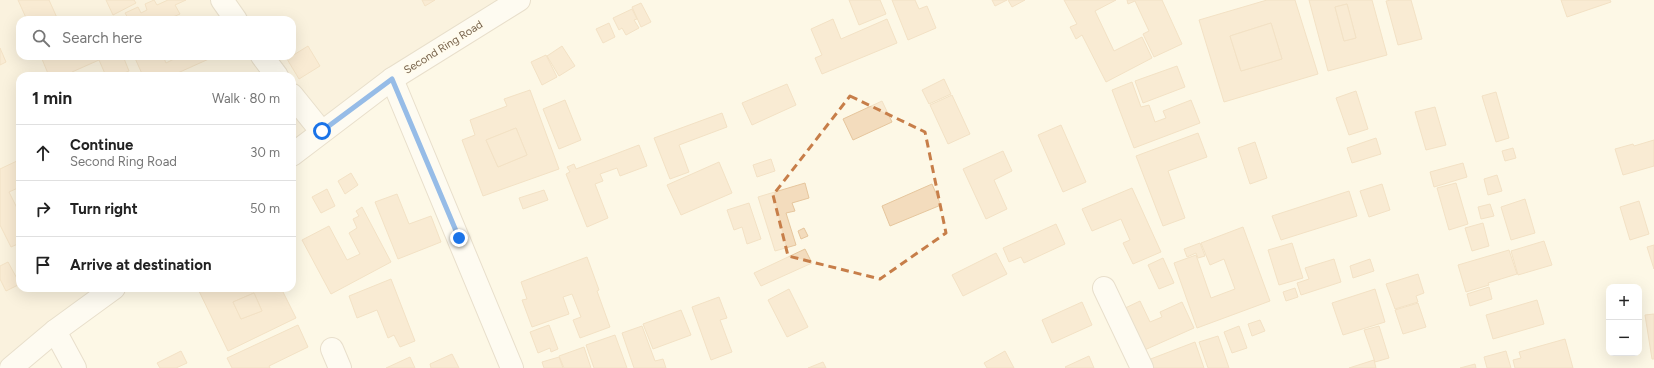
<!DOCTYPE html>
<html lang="en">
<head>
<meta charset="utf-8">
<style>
  :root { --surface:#fff; --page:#f2f2f2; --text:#222; --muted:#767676; --line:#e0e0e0 }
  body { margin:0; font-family:Figtree,sans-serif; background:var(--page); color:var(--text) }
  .controls { position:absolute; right:12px; bottom:12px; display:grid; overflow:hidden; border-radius:8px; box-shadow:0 4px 16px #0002 }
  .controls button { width:36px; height:36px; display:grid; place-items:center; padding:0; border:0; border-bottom:1px solid var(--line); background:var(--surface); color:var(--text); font:20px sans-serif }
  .stop { position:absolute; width:12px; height:12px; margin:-9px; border:3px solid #1a73e8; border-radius:50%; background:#fff }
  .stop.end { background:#1a73e8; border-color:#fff; box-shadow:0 1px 4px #0008 }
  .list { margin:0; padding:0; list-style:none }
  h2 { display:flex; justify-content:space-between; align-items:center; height:52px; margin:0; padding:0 16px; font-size:17px }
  h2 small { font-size:13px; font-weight:400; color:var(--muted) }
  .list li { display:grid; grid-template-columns:26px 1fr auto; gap:12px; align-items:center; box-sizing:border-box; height:56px; padding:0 16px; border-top:1px solid var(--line) }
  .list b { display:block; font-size:15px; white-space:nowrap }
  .list p { margin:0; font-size:13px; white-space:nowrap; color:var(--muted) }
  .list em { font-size:13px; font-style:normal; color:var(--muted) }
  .icon { flex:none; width:22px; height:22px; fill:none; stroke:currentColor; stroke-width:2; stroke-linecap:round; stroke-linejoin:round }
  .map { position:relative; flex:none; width:1654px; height:368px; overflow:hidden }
  .search { position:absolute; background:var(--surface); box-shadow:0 4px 16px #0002; left:16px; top:16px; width:280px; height:44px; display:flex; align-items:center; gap:10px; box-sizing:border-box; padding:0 14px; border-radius:12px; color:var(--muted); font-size:15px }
  .panel { position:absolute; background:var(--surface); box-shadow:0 4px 16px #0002; left:16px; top:72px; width:280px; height:220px; border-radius:12px }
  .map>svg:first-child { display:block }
</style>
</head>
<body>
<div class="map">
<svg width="1654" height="368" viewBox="0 0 1654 368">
  <rect width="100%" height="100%" fill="#fdf8e6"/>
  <path fill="#f5ecd4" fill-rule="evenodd" d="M0,0H513L385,70L292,142V76H20V288H102L0,366ZM20,20H292V56H20Z"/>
  <g fill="#f3dcbd" stroke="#e6c69d" fill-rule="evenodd">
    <path d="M18,0H49L58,20H27Z"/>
    <path d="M106,0H134L136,3L113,15Z"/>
    <path d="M154,0L157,5L168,0H186L175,5L180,14L166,20H124L128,18L125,13L138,7L141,13L147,10L145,4Z"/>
    <path d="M422,0H435L425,6Z"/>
    <path d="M849,0H880L886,14L859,25Z"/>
    <path d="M892,0H915L919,9L927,6L936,28L908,40Z"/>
    <path d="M992,0H1007L995,6Z"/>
    <path d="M1008,0H1025L1012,7Z"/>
    <path d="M1064,0H1116L1095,11L1114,51L1142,37L1152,58L1106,82L1082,35L1076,39L1070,27L1077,24Z"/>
    <path d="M1127,0H1162L1182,44L1154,57L1143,34L1149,31L1135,1L1128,4Z"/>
    <path d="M1267,0H1295L1318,74L1224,102L1199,20ZM1271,23L1282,59L1241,71L1230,36Z"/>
    <path d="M1309,0H1372L1387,55L1328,71ZM1347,4L1356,38L1344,41L1335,7Z"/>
    <path d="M1391,0H1411L1422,39L1398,45L1386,1Z"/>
    <path d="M1561,0H1610L1611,2L1567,17Z"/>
    <path d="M641,3L651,22L641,27L632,7Z"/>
    <path d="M1347,4L1356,38L1344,41L1335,7Z"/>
    <path d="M632,9L637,19L634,20L639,28L626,35L622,28L619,30L613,18Z"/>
    <path d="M833,19L841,39L887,19L897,43L822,74L815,58L822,55L811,29Z"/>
    <path d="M609,23L615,37L603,43L596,29Z"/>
    <path d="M1271,23L1282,59L1241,71L1230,36Z"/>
    <path d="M308,46L320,66L299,79L287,59Z"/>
    <path d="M562,46L575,66L559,76L547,56Z"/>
    <path d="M0,48L6,62L0,65Z"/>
    <path d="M546,55L557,77L542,85L531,62Z"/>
    <path d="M48,56H123L129,71L117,76H106L99,60L72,72L74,76H49L42,59Z"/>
    <path d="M134,56H163L166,63L180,56H210L211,58L171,76H143Z"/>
    <path d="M1177,66L1185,87L1143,103L1135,81Z"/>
    <path d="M944,79L951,94L929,104L922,90Z"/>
    <path d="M1132,82L1141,107L1149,105L1155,122L1166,118L1163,111L1191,100L1200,123L1134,148L1112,90Z"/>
    <path d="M787,84L796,105L752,125L742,103Z"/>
    <path d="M530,90L559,169L483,196L462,140L475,135L470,120L507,106L504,99ZM516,128L527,155L498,167L486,140Z"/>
    <path d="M1356,91L1368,129L1349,135L1336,98Z"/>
    <path d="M1496,92L1509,138L1496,142L1482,96Z"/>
    <path d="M952,95L970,134L948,144L930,105Z"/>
    <path d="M565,100L581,140L559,149L543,109Z"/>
    <path d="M882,101L892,122L853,140L843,119Z"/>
    <path d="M1435,107L1446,145L1426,150L1415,112Z"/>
    <path d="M722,113L727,127L679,145L689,172L670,179L654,138Z"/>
    <path d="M1061,125L1086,182L1063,192L1038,135Z"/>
    <path d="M516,128L527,155L498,167L486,140Z"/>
    <path d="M1198,133L1207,157L1168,171L1185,218L1163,226L1136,156Z"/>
    <path d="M1376,138L1381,154L1352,163L1347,148Z"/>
    <path d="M1654,140V166L1623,175L1615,149L1633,144L1634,146Z"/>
    <path d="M1255,142L1267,178L1250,184L1238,148Z"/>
    <path d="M639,145L647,166L620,176L617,168L600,174L603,181L595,184L608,218L587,227L566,174L570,172L567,167L574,164L576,169Z"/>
    <path d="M1513,148L1516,158L1505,161L1502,151Z"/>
    <path d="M1003,151L1012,171L994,180L1007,209L986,219L963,169Z"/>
    <path d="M771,159L775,171L757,177L753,165Z"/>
    <path d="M19,160L20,187L9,192L20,214V243L11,247L0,225V169Z"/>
    <path d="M719,162L732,193L681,215L667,185Z"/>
    <path d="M1463,163L1467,177L1434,187L1430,172Z"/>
    <path d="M351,173L358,185L345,194L338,181Z"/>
    <path d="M1497,175L1502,191L1488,195L1484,179Z"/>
    <path d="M805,183L809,198L792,203L795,211L786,213L796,245L775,251L758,197Z"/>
    <path d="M1456,183L1468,224L1449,230L1437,188Z"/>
    <path d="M932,184L941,205L890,226L882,206Z"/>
    <path d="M1382,184L1390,210L1369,217L1360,191Z"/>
    <path d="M1132,188L1161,252L1133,264L1123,243L1130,240L1121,219L1092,231L1082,209Z"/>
    <path d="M327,189L335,206L321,213L312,197Z"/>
    <path d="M544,190L548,200L523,209L519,198Z"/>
    <path d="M1349,191L1357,216L1281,240L1272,216Z"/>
    <path d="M397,194L409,224L431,216L441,242L398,259L375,202Z"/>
    <path d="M1525,199L1535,233L1511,240L1501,207Z"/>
    <path d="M1639,201L1649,234L1630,240L1620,207Z"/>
    <path d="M749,203L761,239L747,244L742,227L734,230L727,210Z"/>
    <path d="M1490,204L1494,216L1481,219L1478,207Z"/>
    <path d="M362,207L391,262L331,294L302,240L329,226L347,260L360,254L349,233L357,228L353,219L359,216L356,211Z"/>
    <path d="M1483,223L1489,246L1472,251L1465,228Z"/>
    <path d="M1056,224L1065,244L1024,263L1021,257L1009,262L1003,248Z"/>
    <path d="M1243,227L1270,301L1197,328L1174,263L1196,255L1211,298L1235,289L1224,259L1210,265L1201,243Z"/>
    <path d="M804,228L808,236L801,239L798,231Z"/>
    <path d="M1544,241L1552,265L1518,275L1511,251Z"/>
    <path d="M1200,243L1205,256L1198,258L1196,253L1187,257L1184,249Z"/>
    <path d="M1292,243L1303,278L1279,285L1268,250Z"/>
    <path d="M1654,245V269L1647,247Z"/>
    <path d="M805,249L812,263L761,286L754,273Z"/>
    <path d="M1509,250L1517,274L1488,283L1489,285L1466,292L1458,265Z"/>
    <path d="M996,253L1007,274L963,296L952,275Z"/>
    <path d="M587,257L599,290L597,291L610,327L580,338L573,320L581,317L572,294L563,297L569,314L532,327L522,300L527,299L521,282Z"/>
    <path d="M1163,258L1174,283L1159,289L1148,265Z"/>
    <path d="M1334,259L1341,282L1301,295L1297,283L1309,279L1305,268Z"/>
    <path d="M1370,259L1374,271L1353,278L1350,266Z"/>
    <path d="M8,262L20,284L6,291L0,279V266Z"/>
    <path d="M1418,274L1424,293L1416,296L1418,302L1395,309L1386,284Z"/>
    <path d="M391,279L415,341L400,347L394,335L388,338L377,310L357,318L349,296Z"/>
    <path d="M1489,287L1492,299L1470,306L1467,294Z"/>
    <path d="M201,288H281L296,318L228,351L198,289ZM254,293L262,311L241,319L233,302Z"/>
    <path d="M1295,288L1298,297L1286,301L1283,292Z"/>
    <path d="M789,289L808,327L787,337L768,300Z"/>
    <path d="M1375,289L1385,322L1343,335L1332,303Z"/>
    <path d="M254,293L262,311L241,319L233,302Z"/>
    <path d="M719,297L727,318L720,320L732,352L711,360L692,307Z"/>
    <path d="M1537,300L1544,324L1493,339L1486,315Z"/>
    <path d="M1140,301L1150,322L1162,317L1160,312L1182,302L1194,328L1140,352L1121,310Z"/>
    <path d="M1082,302L1092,325L1052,343L1042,320Z"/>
    <path d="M1418,303L1426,327L1403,334L1395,310Z"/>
    <path d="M681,310L691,335L653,349L643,324Z"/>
    <path d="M1654,314V359H1652L1645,315Z"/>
    <path d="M1260,320L1265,331L1252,336L1248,324Z"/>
    <path d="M298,325L308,347L269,366L270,368H232L227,358Z"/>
    <path d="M549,325L558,349L551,352L550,348L538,353L530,332Z"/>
    <path d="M642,326L655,361L663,359L666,368H634L622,333Z"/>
    <path d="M1239,326L1247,348L1232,353L1224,332Z"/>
    <path d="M1379,326L1389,358L1375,362L1364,330Z"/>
    <path d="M615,335L627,368H594L586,345Z"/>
    <path d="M1218,336L1229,368H1208L1199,342Z"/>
    <path d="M1565,339L1573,368H1515L1513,360L1521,358L1519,352Z"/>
    <path d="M1195,342L1204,368H1151L1148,360Z"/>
    <path d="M584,347L591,368H564L559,356Z"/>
    <path d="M181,351L187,363L176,368H160L157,363Z"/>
    <path d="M1005,351L1014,368H987L984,363Z"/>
    <path d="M1506,351L1511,368H1487L1484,357Z"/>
    <path d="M452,354L459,368H431L430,364Z"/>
    <path d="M1089,356L1094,368H1066L1065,367Z"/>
    <path d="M410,357L415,368H386Z"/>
    <path d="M559,357L563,368H544L542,362Z"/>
    <path d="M1374,360L1376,368H1349Z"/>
    <path d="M823,362L826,368H808Z"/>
    <path d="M1475,364L1476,368H1460Z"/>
  </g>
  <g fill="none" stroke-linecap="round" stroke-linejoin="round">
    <defs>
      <g id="minor">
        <path d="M222,0L236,20"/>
        <path d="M262,56L277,76"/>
        <path d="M392,79L512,368"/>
        <path d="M292,95L321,131"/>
        <path d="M1104,288L1142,368"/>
        <path d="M55,331L75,368"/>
        <path d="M332,349L340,368"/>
      </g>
      <g id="tertiary">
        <path d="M292,155L392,79L519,0"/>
        <path d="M11,368L55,331L114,288"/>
      </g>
    </defs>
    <use href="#minor" stroke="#cfc1ac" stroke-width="24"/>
    <use href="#tertiary" stroke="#cfc1ac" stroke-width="24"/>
    <use href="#minor" stroke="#fff" stroke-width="22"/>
    <use href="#tertiary" stroke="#fff" stroke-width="22"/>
  </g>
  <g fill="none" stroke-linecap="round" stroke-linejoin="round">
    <path stroke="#1a73e8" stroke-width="5" d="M322,131L392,79L459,238"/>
  </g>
  <path d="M0 0H1654V368H0ZM850,96L925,132L946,233L880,279L788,256L773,195Z" fill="#fdf8e6" fill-opacity=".55" fill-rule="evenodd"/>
  <path fill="none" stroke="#c77e49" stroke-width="3" stroke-dasharray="8 5" stroke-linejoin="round" d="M850,96L925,132L946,233L880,279L788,256L773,195Z"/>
  <g text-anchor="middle" stroke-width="4" stroke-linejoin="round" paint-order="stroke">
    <g font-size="11" fill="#77624a" stroke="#fffbed">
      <text transform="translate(443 47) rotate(-32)" y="4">Second Ring Road</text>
    </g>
  </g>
</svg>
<div class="controls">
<button>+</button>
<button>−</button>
</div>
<div class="stop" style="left:322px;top:131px"></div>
<div class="stop end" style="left:459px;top:238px"></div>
<div class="search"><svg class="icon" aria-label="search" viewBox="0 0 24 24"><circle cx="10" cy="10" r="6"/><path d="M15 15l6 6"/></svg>Search here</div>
<section class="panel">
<h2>1 min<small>Walk · 80 m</small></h2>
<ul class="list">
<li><svg class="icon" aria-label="ahead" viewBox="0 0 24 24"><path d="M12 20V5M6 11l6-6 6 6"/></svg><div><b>Continue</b><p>Second Ring Road</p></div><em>30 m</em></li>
<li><svg class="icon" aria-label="right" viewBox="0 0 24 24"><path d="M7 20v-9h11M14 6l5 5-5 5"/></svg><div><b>Turn right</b></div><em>50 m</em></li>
<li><svg class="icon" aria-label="arrive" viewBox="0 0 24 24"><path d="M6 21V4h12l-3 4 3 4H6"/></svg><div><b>Arrive at destination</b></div></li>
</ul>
</section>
</div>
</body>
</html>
